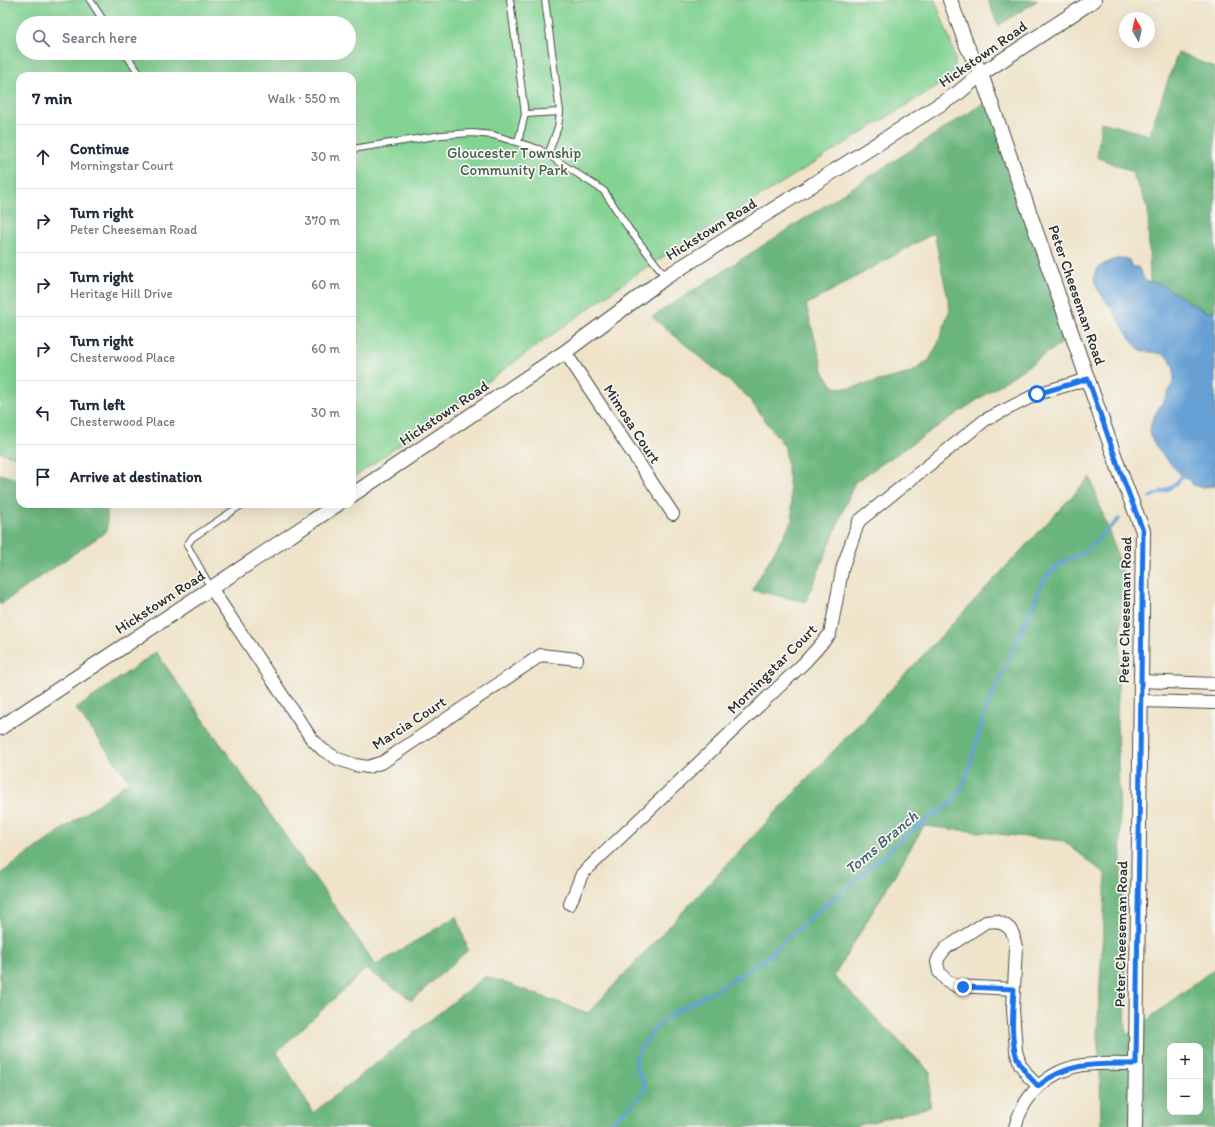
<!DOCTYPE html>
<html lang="en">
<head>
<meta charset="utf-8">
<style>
  :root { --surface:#fff; --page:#f2f2f3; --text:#1f2937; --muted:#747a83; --line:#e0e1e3 }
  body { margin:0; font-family:Itim,sans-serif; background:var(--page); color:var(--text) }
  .controls { position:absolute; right:12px; bottom:12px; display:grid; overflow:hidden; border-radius:8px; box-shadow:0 4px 16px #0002 }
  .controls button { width:36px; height:36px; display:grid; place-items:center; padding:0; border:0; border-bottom:1px solid var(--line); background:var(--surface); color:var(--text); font:20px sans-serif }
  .compass { position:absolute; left:1119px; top:12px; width:36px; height:36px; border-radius:50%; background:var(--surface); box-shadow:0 4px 16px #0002; rotate:352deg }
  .stop { position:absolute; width:12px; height:12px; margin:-9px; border:3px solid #1a73e8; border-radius:50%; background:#fff }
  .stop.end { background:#1a73e8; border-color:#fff; box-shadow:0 1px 4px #0008 }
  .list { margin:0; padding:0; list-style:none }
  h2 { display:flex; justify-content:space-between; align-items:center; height:52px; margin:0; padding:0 16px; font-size:17px }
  h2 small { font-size:13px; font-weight:400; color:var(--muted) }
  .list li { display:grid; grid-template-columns:26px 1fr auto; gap:12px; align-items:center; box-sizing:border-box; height:64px; padding:0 16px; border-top:1px solid var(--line) }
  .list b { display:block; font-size:15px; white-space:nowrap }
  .list p { margin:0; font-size:13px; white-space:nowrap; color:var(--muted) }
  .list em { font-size:13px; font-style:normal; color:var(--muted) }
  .icon { flex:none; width:22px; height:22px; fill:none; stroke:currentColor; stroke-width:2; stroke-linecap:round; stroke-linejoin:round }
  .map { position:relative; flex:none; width:1215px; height:1127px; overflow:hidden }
  .search { position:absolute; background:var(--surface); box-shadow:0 4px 16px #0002; left:16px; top:16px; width:340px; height:44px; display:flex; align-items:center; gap:10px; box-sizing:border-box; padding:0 14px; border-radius:22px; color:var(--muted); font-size:15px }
  .panel { position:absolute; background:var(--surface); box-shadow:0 4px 16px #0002; left:16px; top:72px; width:340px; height:436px; border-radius:12px }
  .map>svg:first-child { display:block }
</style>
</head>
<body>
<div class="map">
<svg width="1215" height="1127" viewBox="0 0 1215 1127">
  <rect width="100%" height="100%" fill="#f6f6f2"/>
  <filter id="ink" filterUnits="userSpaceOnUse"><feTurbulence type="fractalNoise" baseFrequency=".025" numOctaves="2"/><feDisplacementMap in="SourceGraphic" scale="8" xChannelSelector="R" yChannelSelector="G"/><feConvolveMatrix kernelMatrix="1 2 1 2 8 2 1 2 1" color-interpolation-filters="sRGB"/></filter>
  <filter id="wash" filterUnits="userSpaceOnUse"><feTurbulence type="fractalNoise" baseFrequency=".012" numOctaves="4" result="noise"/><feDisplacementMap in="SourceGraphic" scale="16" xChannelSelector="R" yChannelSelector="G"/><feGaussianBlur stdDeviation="0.9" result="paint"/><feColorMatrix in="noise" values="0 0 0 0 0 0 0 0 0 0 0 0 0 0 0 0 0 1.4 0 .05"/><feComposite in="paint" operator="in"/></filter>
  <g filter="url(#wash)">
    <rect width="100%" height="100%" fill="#efe3c9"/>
    <path fill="#83d393" stroke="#577f5f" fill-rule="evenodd" d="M0,0H935L951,43L955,60V69L950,78L642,270L352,479V76H20V458L0,452ZM23,23H349V53H23Z"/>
    <g fill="#6ab57d" stroke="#4a7054" fill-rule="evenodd">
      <path d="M988,0H1038L998,26Z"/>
      <path d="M1178,52L1215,68V310L1207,312L1150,282L1148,209L1132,172L1097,157L1101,122L1149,135Z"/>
      <path d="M990,99L1074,335L855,482L806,602L752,590L793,519L785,447L747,396L652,317ZM934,233L950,309L938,344L929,360L911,373L850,388L834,387L824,373L806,305Z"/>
      <path d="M0,474L20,480V504H90L107,509V531L0,605Z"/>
      <path d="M1090,477L1123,572L1117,722L1126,1036L1215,968V1127H1101L1100,1067L1097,1036L1106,875L1064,841L924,826L834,976L930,1072V1107L853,1127H0V874L130,781L76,709L156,652L376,965L457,916L468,950L412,1000L366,969L277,1052L313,1113L486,976L588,1013ZM1170,1046H1200V1112H1170Z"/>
    </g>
    <path fill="#66a0d5" stroke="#486680" d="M1124,258L1129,260L1132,267H1138L1146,282L1158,283L1164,286L1202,310L1207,312L1215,311V486C1205,486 1198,490 1191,483L1192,481C1182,478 1175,469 1169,462C1162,454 1154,447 1151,437C1144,411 1186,389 1171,362C1163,347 1147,357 1137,347C1128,338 1122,324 1115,314C1104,297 1078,272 1109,262C1114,260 1119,258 1124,258Z"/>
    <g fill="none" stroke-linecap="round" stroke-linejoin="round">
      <g stroke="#66a0d5" stroke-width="3.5">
        <path d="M1150,497C1166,490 1174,489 1184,473"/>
        <path d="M606,1127L638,1099L645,1089L644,1082L636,1068V1058L641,1048L653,1030L674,1013L738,977L763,960L822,908L840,894L877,862L905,836L950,803L956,796L964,784L986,710L1043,582L1054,569L1063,562L1082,553L1093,544L1119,519"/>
      </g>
    </g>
  </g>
  <g filter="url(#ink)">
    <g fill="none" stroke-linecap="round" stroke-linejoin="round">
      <defs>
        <g id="service">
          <path d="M90,0L105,23"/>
          <path d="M510,0L525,114L560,112"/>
          <path d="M545,0L560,112L558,127L548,155"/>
          <path d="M125,53L141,76"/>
          <path d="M518,142L525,114"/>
          <path d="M352,149L442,135L472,133L493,135L539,149L604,191L629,229L666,277"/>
          <path d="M211,588L187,545L192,538L243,504"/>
        </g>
        <g id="minor">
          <path d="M565,352L673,514"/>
          <path d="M211,588L311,738L323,750L338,759L355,765L368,767L383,762L541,655L577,659"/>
          <path d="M1141,681L1215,684"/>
          <path d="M1141,701L1215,703"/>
          <path d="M570,904L582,874L805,662L830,634L843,566L859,521L985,420L1037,394L1088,379"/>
          <path d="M1014,989L956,986L946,980L939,972L937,962L939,957L946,948L986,922L996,921L1005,925L1010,929L1013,934L1016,947L1013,1009L1016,1051L1020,1064L1029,1077L1038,1086"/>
          <path d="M1015,1127C1024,1094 1049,1070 1083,1065C1100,1063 1119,1064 1136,1064"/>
        </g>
        <g id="tertiary">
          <path d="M950,0L967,46L981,74L1119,469L1143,531L1135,1127"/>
          <path d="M352,495L565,352L666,277L958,93L981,74L1094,0"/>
          <path d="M0,728L338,504"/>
        </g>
      </defs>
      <use href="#service" stroke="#484743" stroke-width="8"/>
      <use href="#minor" stroke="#484743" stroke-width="14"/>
      <use href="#tertiary" stroke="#484743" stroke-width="16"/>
      <use href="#service" stroke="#fff" stroke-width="6"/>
      <use href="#minor" stroke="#fff" stroke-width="12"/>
      <use href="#tertiary" stroke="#fff" stroke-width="14"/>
    </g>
  </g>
  <g fill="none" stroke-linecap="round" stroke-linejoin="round" filter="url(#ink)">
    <path stroke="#1a73e8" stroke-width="5" d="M963,987L1014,989C1013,1009 1010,1039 1017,1058C1022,1069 1030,1078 1038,1086C1068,1061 1099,1064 1136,1064L1143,531L1119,468L1088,379L1037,394"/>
  </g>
  <g text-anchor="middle" stroke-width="3.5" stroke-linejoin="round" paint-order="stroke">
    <g font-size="15" fill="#2b2b2b" stroke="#f6f6f2">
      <text transform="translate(983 54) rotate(-35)" y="5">Hickstown Road</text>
      <text transform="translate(711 229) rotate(-32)" y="5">Hickstown Road</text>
      <text transform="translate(1077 295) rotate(71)" y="5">Peter Cheeseman Road</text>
      <text transform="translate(444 413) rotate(-34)" y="5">Hickstown Road</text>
      <text transform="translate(632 424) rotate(57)" y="5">Mimosa Court</text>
      <text transform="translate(160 602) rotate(-33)" y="5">Hickstown Road</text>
      <text transform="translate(1125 610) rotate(-89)" y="5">Peter Cheeseman Road</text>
      <text transform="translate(772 669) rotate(-45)" y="5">Morningstar Court</text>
      <text transform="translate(409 723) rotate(-33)" y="5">Marcia Court</text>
      <text transform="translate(1121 934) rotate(-89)" y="5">Peter Cheeseman Road</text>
    </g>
    <g font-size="15" fill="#455d4a" stroke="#f6f6f2">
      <text x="514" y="158">Gloucester Township<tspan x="514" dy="17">Community Park</tspan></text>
    </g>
    <g font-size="16" font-style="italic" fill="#435a6f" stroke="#f6f6f2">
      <text transform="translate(881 842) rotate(-40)" y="6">Toms Branch</text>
    </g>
  </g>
</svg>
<div class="controls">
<button>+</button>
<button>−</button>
</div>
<svg class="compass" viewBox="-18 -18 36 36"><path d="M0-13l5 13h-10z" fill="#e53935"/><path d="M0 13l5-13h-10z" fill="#747a83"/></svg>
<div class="stop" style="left:1037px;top:394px"></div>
<div class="stop end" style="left:963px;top:987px"></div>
<div class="search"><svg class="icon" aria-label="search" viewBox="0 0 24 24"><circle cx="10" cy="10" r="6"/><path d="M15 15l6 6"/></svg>Search here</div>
<section class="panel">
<h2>7 min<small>Walk · 550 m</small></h2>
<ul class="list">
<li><svg class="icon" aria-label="ahead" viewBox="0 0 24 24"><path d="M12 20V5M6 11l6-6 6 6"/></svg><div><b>Continue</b><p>Morningstar Court</p></div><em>30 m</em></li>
<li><svg class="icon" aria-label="right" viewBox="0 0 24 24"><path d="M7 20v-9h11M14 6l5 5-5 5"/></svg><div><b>Turn right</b><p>Peter Cheeseman Road</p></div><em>370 m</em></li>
<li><svg class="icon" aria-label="right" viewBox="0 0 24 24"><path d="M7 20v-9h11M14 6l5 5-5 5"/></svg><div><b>Turn right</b><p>Heritage Hill Drive</p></div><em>60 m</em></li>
<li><svg class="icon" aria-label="right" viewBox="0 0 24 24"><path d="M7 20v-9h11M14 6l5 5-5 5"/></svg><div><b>Turn right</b><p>Chesterwood Place</p></div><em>60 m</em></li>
<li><svg class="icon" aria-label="left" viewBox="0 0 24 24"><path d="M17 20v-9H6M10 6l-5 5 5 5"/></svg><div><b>Turn left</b><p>Chesterwood Place</p></div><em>30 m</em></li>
<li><svg class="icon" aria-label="arrive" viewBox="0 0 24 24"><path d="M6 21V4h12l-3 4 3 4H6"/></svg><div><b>Arrive at destination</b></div></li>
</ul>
</section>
</div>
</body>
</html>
